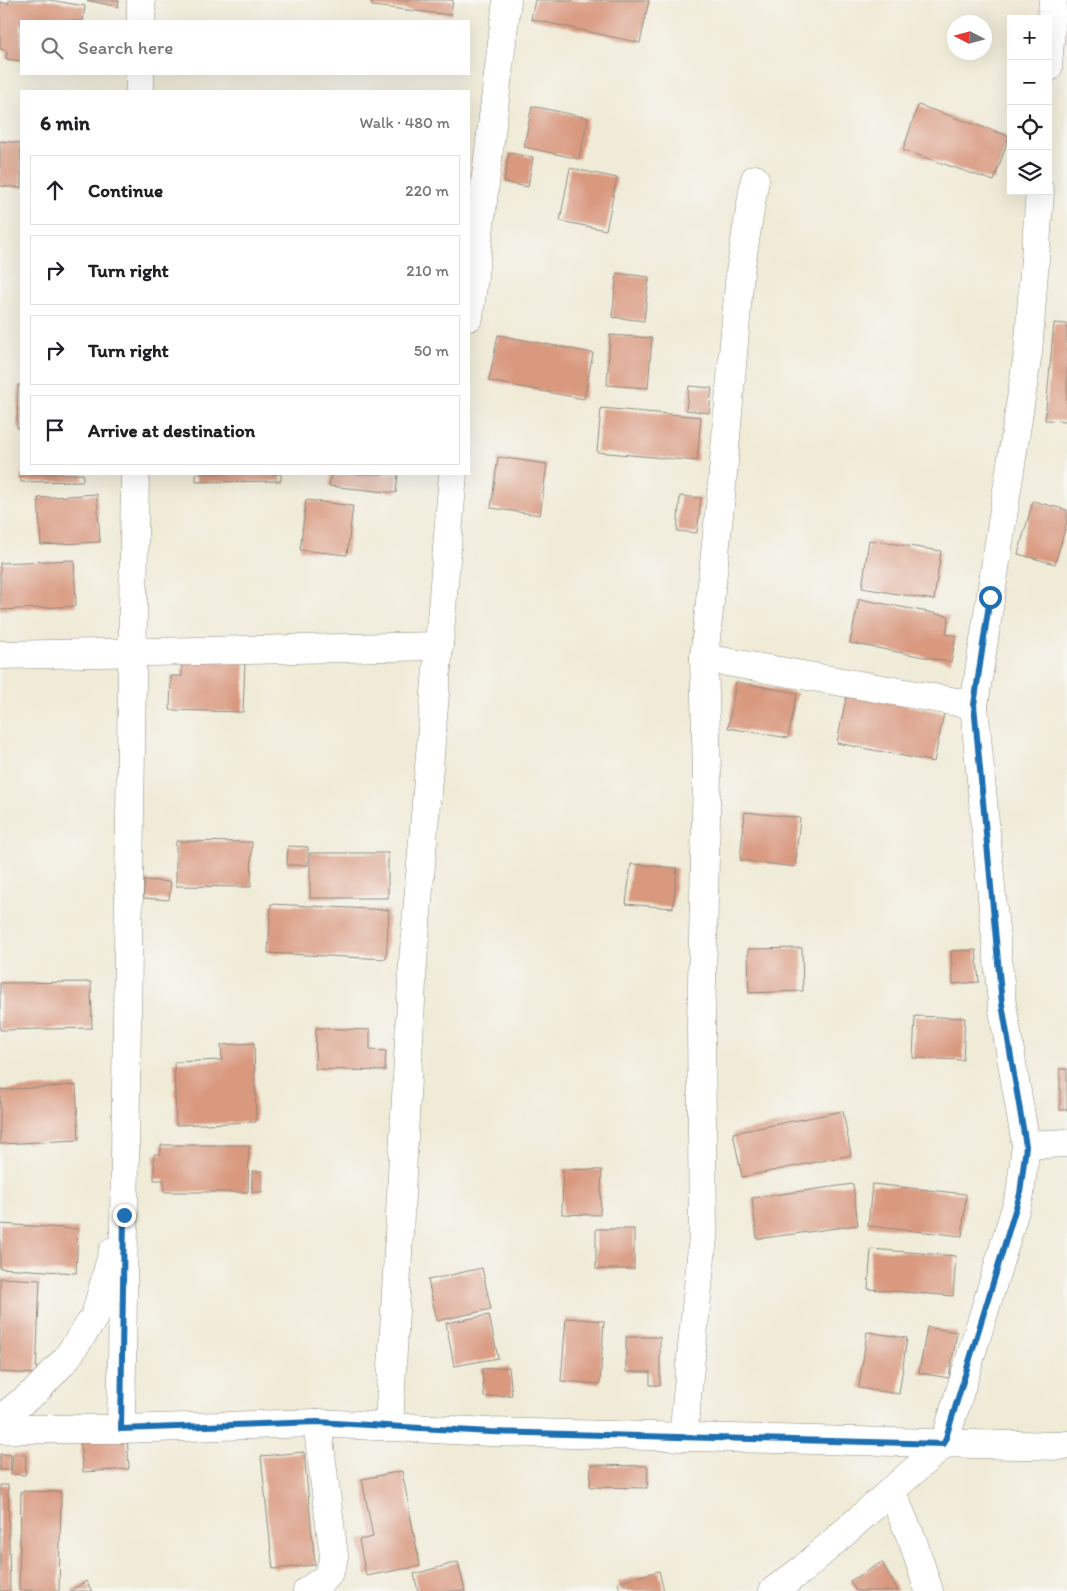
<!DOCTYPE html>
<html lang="en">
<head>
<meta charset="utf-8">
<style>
  :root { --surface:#fff; --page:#f6f6f6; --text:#202124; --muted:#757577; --line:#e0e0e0 }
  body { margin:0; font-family:Itim,sans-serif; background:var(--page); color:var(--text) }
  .controls { position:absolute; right:15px; top:15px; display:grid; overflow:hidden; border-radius:0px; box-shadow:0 5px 20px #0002 }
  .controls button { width:45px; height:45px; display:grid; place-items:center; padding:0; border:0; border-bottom:1px solid var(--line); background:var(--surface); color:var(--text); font:25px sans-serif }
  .compass { position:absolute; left:947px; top:15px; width:45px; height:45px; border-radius:50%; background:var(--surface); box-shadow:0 5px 20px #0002; rotate:276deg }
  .stop { position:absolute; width:15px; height:15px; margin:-11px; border:4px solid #1f6fb2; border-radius:50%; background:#fff }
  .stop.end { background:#1f6fb2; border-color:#fff; box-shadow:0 1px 5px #0008 }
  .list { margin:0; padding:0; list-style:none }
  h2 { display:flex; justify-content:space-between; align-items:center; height:65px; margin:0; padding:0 20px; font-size:21px }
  h2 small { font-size:16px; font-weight:400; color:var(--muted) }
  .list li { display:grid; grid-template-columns:32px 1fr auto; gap:15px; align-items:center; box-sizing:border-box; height:70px; margin:0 10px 10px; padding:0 10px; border:1px solid var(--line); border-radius:0px }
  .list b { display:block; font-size:19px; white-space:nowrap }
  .list em { font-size:16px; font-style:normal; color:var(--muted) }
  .icon { flex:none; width:28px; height:28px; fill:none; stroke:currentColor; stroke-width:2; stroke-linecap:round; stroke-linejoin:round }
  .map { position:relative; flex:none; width:1067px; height:1591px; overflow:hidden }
  .search { position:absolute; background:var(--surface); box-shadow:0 5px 20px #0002; left:20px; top:20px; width:450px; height:55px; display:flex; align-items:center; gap:12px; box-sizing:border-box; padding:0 18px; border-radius:0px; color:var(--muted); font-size:19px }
  .panel { position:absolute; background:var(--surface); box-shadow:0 5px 20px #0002; left:20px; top:90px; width:450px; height:385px; border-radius:0px }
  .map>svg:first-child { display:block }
</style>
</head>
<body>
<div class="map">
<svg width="1067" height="1591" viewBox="0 0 1067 1591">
  <rect width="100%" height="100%" fill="#f6f6f2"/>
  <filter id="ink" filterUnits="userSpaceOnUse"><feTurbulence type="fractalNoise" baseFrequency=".02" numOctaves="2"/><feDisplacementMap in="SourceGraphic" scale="10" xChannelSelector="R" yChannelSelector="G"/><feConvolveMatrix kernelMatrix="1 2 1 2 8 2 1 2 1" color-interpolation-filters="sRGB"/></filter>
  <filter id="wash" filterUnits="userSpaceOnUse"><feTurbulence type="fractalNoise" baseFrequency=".0096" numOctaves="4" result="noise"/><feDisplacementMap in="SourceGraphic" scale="20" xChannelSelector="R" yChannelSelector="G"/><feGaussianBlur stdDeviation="1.12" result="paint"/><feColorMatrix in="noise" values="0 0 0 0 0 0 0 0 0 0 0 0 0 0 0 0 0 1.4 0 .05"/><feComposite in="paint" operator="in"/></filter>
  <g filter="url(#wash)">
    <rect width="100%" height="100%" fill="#f0ebd7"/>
    <g id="blocks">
      <g fill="#d9997f">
        <path d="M9,0H49L85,6L83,21H21V61L6,59L7,51L0,49V2L8,4Z"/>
        <path d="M86,0H119L118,7Z"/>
        <path d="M372,0H453L451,15L372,6Z"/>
        <path d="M535,0H649L640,43L531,19Z"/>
        <path d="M918,105L1009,136L994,181L903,150Z"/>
        <path d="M532,106L588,118L579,159L524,147Z"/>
        <path d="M0,141L21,143V188L0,186Z"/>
        <path d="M509,153L533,157L528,187L504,182Z"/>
        <path d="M570,168L617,178L606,230L560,221Z"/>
        <path d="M617,273L649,277L644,321L612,317Z"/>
        <path d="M1054,323L1067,324V421L1045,420Z"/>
        <path d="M498,335L593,353L584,399L489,381Z"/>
        <path d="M610,335L652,338L648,388L607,385Z"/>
        <path d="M18,385H21V428H17Z"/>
        <path d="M689,386L712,388L709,413L686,410Z"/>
        <path d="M601,408L701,417L697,461L597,452Z"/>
        <path d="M498,457L547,464L540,515L491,508Z"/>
        <path d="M21,474H83V481L21,482Z"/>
        <path d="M196,474H281V481L196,482Z"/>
        <path d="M331,474H398L396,493L329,486Z"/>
        <path d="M97,494L100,542L41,545L38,498Z"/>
        <path d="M680,496L701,498L697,533L677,531Z"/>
        <path d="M306,500L353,506L347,555L300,550Z"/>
        <path d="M1033,501L1067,510V522L1055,564L1018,554Z"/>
        <path d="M869,540L941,551L934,600L862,588Z"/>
        <path d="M74,560L76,606L0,610V563Z"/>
        <path d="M859,599L949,616L946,634L956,636L951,662L850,643Z"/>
        <path d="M182,660L245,661L243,712L170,710L171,676H182Z"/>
        <path d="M736,682L797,693L788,738L728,728Z"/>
        <path d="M847,693L944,713L934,762L837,743Z"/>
        <path d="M745,812L800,818L795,867L740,860Z"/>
        <path d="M176,841L252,842L251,887L176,886Z"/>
        <path d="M288,846L308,847V865H287Z"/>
        <rect x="310" y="853" width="78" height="45"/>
        <path d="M631,864L677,868L673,908L626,904Z"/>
        <path d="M145,880L171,882L169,900L143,898Z"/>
        <path d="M271,904L389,910L386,959L268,953Z"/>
        <path d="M802,948L803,991L749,993L748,949Z"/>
        <path d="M976,950L979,982L953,984L951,951Z"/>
        <path d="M91,982L92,1028L0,1030V983Z"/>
        <path d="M915,1016L965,1018L963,1060L913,1058Z"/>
        <path d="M316,1028L370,1030V1050L386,1051L385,1071L315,1069Z"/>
        <path d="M254,1043L256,1122L176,1125L174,1062L222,1060L221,1045Z"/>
        <rect x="1060" y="1069" width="7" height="41"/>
        <path d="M76,1085L79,1140L0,1144V1090Z"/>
        <path d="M843,1111L851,1155L742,1177L733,1133Z"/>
        <path d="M161,1145H249L248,1192H164V1180H154V1154H161Z"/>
        <path d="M563,1169L602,1170L600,1215L562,1214Z"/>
        <rect x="252" y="1171" width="10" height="21"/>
        <path d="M853,1184L858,1225L757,1239L752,1198Z"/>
        <path d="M872,1184L966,1194L962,1236L868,1226Z"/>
        <path d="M0,1224L78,1229L76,1273L0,1268Z"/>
        <rect x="596" y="1229" width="38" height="40"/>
        <path d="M871,1249L956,1256L953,1296L868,1289Z"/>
        <path d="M482,1268L491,1309L437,1321L428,1280Z"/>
        <path d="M0,1278L40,1280L36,1374L0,1372Z"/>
        <path d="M489,1315L498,1358L454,1366L446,1323Z"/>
        <path d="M566,1318L604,1321L600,1384L561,1381Z"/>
        <path d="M927,1327L957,1332L949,1378L919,1373Z"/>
        <path d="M867,1332L907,1338L899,1394L859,1388Z"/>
        <path d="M626,1337H660V1385H650V1372H626Z"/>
        <path d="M509,1367L512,1395L484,1397L482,1369Z"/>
        <path d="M127,1436L129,1469L83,1472L80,1440Z"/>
        <path d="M304,1452L315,1565L273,1569L261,1456Z"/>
        <path d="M0,1454L11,1455L10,1470H0Z"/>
        <path d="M13,1454L26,1455L25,1475L11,1474Z"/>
        <path d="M591,1465L648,1466L647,1488L590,1487Z"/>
        <path d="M402,1471L420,1566L366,1576L359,1540L373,1537L362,1479Z"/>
        <path d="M0,1485H8L10,1591H0Z"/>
        <path d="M21,1491L61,1492L59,1591L19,1590Z"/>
        <path d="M458,1562L465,1591H418L414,1574Z"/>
        <path d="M882,1562L898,1591H856L850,1581Z"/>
        <path d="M659,1571L664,1591H620L618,1582Z"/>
        <path d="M86,1581L92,1591H70Z"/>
      </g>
    </g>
  </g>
  <g filter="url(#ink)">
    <use href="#blocks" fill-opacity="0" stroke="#8e8b81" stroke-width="1"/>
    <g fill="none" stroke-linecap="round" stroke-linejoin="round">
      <defs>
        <g id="street">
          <path d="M141,21V0"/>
          <path d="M1048,68L1053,0"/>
          <path d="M140,91V74"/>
          <path d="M469,317L507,0"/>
          <path d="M0,655L439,646"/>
          <path d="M704,658L974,705"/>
          <path d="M1026,1145L1067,1143"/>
          <path d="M0,1419L37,1390L66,1359L95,1316L113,1251"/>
          <path d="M389,1427L413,962L453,474"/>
          <path d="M0,1429H121L317,1423L490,1432L1058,1446L1067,1445"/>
          <path d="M121,1429L135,474"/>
          <path d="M683,1437L703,1237L701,1023L707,774L704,658L721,496L740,272L755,179"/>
          <path d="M891,1490L913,1542L929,1591"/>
          <path d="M307,1591C325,1579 330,1578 334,1556L317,1423"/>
          <path d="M773,1591L803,1569L944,1444L1020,1194L1026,1145L1002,1004L974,705L1028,353L1040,191"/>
        </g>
      </defs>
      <use href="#street" stroke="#8e8b81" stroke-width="29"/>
      <use href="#street" stroke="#fff" stroke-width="28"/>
    </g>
  </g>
  <g fill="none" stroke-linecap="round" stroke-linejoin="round" filter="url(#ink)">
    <path stroke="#1f6fb2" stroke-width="6" d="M124,1215L121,1429L317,1422L490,1432L944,1444L1020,1194L1026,1146L1002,1004L974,705L990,597"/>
  </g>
</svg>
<div class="controls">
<button>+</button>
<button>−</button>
<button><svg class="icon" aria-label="locate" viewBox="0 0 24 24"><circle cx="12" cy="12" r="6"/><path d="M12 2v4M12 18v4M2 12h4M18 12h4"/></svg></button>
<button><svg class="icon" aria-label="layers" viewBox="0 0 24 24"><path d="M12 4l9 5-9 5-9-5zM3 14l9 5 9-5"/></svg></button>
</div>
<svg class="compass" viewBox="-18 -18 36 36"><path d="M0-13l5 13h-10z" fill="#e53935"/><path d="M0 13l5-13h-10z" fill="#757577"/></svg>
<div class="stop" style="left:990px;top:597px"></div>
<div class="stop end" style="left:124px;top:1215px"></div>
<div class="search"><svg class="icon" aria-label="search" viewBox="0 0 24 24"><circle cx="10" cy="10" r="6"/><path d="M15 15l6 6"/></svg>Search here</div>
<section class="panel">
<h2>6 min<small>Walk · 480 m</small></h2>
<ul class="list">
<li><svg class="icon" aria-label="ahead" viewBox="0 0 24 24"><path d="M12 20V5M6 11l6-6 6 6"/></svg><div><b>Continue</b></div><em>220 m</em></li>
<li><svg class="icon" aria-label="right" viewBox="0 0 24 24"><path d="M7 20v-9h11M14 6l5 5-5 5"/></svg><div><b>Turn right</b></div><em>210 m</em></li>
<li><svg class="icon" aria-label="right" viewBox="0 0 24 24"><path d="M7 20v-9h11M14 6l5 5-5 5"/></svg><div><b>Turn right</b></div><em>50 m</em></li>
<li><svg class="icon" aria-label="arrive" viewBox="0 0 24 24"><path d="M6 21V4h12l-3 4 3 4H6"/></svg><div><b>Arrive at destination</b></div></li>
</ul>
</section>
</div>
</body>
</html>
